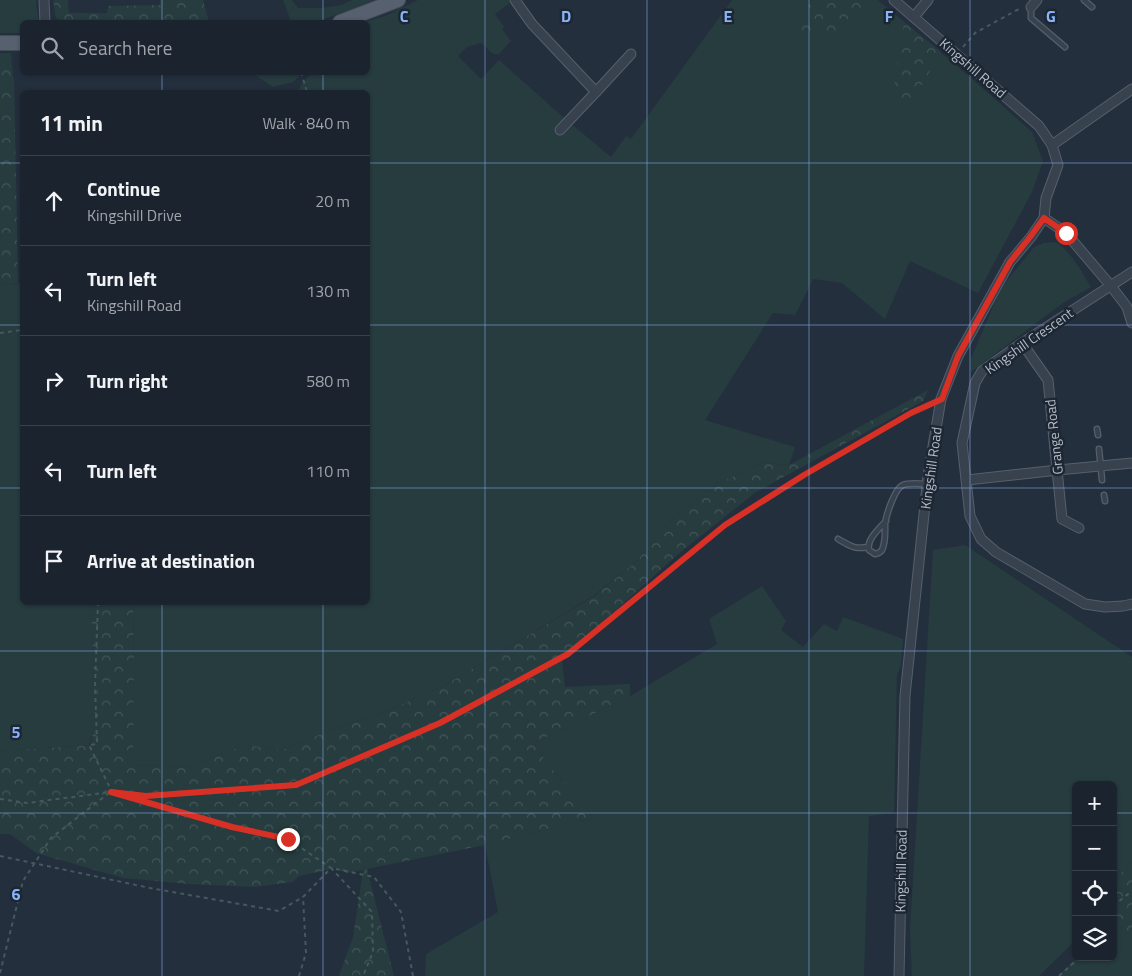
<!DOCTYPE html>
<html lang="en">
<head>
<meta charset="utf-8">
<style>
  :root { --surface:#1b232e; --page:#282f3a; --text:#f1f3f6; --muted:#a0a4aa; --line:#39404a }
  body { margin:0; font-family:"Titillium Web",sans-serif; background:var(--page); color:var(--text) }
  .controls { position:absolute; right:15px; bottom:15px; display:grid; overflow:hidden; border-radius:8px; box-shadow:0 1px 4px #0004 }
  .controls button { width:45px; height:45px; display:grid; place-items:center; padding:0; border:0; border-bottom:1px solid var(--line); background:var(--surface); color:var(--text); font:25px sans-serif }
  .stop { position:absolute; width:15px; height:15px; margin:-11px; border:4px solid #d93025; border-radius:50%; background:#fff }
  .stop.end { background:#d93025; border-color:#fff; box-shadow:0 1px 5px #0008 }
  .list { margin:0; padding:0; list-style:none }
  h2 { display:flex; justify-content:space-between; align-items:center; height:65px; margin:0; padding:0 20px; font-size:21px }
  h2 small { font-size:16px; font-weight:400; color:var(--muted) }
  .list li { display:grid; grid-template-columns:32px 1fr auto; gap:15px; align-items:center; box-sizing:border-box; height:90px; padding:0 20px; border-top:1px solid var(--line) }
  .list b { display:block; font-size:19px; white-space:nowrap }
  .list p { margin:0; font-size:16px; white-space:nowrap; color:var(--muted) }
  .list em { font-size:16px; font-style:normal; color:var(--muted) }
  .icon { flex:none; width:28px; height:28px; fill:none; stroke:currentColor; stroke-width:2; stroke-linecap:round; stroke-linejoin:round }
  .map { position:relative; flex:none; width:1132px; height:976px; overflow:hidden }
  .search { position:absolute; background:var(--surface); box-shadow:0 1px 4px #0004; left:20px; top:20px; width:350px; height:55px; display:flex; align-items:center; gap:12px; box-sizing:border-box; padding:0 18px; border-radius:8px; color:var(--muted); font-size:19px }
  .panel { position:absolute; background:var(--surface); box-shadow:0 1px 4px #0004; left:20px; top:90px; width:350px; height:515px; border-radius:8px }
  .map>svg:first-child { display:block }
</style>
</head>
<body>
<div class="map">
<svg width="1132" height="976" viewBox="0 0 1132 976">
  <defs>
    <pattern id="forest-crowns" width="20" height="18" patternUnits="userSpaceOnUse" patternTransform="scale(1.25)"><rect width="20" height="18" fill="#263c3f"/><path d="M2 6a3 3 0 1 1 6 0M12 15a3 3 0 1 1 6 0" fill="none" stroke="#435659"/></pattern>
  </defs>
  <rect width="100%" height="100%" fill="#242f3e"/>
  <g fill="#263c3f">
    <path d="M0,0H37L36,3L39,22H22V33H0Z"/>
    <path d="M283,0H292L298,8H322L341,5L352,0H375L322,20L312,22H291Z"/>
    <path d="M418,0H509L511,2L495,14L504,27L502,29L511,41L499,54H493L481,43L467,47L458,56L481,79L499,60L563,117L611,157L626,136L631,139L732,0H878L971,78L1032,132L1043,161L1032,192L978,293L910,261L885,319L842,283L813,279L795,315L773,313L705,420L795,447L789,465L762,463L715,485L660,530L638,560L592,597L445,685L373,717L341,726L282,750L246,745L186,767L132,765L134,660L133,603L368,602V92H298L301,85L311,73L368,72V22H365L385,16Z"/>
    <path d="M252,73H303L293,82L273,87Z"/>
    <path d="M1056,242C1072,253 1081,271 1091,287L1063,303L971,372L970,361L997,297L1008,279L1034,247L1044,243Z"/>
    <path d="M22,283V602L89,603L92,627L95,724L89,745L0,751V285Z"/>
    <path d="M965,545L1132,657V861L1113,881V785H1076V940L1039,976H912L910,929L933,550Z"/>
    <path d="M762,586L786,621L781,630L803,647L824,624L837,631L843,617L903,639L901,665L897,675L894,813L869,816L864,976H425L426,954L498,912L485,845L593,818L577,796L548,765L534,743L630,696L717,644L709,619Z"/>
    <path d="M1132,907V976H1058L1078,957H1113V924Z"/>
  </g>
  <g fill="url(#forest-crowns)">
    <path d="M53,0H68L69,13H107L108,6L160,5V0H203L209,22H63L56,18Z"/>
    <path d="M812,0H870L835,41L792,28Z"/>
    <path d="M904,22L941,52L911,104L893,93Z"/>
    <path d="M0,53H11L13,77L14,78L18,283L0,285Z"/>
    <path d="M928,390L923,401L756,492L677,555L594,630L562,661L565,687L630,684V696L534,743L548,765L577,796L593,818L485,845L367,869L394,976H339L353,937L363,870L347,873L336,868L299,876L293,882L254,887L189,884L123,878L36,853L10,834H0V751L90,745L95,724L92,627L89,603H133L134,660L133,765L186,767L246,745L282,750L341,726L373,717L445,685L593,597L638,560L660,530L715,485L762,463L789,465Z"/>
    <path d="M1132,861V934H1116L1113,930V881Z"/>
  </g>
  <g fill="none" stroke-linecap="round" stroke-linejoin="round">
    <defs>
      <g id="lane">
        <path d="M1084,0L1092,7"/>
        <path d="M1031,7V18L1065,47"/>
        <path d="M1097,429L1098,435"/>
        <path d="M1099,449L1102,480"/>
        <path d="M1104,495L1105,501"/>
        <path d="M886,521C879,529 866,540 869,550L875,554C879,553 880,553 882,550C886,542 885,531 885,523C887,513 895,488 903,485C910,482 920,484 927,484"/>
        <path d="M838,539C849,545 854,550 868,547"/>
      </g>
      <g id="street">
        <path d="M44,0L45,22"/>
        <path d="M515,0L522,10L532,24L596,92L560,130"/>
        <path d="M894,0L1039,126L1052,145L1058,165L1046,198L1044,218L1031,237L1010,262L958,356L941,399L928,476L905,696L899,976"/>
        <path d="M1031,7L1037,0"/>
        <path d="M914,17L928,0"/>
        <path d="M596,92L631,54"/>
        <path d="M1052,145L1132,89"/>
        <path d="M1044,218L1066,233L1111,286L1127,307L1132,323"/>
        <path d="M1132,272L1022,343L982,371L975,383L962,443L970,516L981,539L996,552L1085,604L1105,607L1123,606L1132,604"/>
        <path d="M1022,343L1048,380L1062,519L1079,528"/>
        <path d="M967,480L1058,470L1132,463"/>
      </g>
      <g id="primary">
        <path d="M340,22L398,0"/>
        <path d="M0,43H22"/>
      </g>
    </defs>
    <use href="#lane" stroke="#565f6c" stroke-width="7"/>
    <use href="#street" stroke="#565f6c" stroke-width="11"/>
    <use href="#primary" stroke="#414a57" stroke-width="16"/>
    <g stroke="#44595c" stroke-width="2" stroke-dasharray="4 4" stroke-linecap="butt">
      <path d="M963,47L975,33L1017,10L1021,9"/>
      <path d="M301,72L307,92"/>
      <path d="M0,333L22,330"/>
      <path d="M98,602L95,685L97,744L89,745L112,792"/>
      <path d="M119,794L232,827L288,839L331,868L374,877L401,912L413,976"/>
      <path d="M0,799L27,803L111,792L146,796L296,785L439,723L568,654L725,525L804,475L911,413L929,405"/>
      <path d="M0,856L150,888L279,911L303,897"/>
      <path d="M1113,906L1132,891"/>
      <path d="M0,973L23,881L51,838L109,793"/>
      <path d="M299,976L306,953L303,897L331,868L372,912L373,952L363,976"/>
      <path d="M1059,976L1080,957"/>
    </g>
    <use href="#lane" stroke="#38414e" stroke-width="4.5"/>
    <use href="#street" stroke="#38414e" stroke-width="9"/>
    <use href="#primary" stroke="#56606e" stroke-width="14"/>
  </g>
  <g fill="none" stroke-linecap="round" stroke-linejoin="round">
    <path stroke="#d93025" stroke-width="6" d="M288,839L232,827L111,792L146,796L296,785L440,723L568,654L725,525L804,475L911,413L942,399L958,356L1010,262L1030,237L1044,218L1066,233"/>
  </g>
  <path fill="none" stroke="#8ab4f8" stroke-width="1" stroke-opacity="0.55" d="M162,0V22M323,0V22M485,0V976M647,0V976M809,0V976M970,0V976M162,72V92M323,72V92M0,163H22M368,163H1132M0,325H22M368,325H1132M0,488H22M368,488H1132M162,602V976M323,602V976M0,651H1132M0,813H1076M1113,813H1132"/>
  <g text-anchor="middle" stroke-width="5" stroke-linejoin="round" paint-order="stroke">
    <g font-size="14" fill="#b4bcc9" stroke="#1d2633">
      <text transform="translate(973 68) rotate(41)" y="5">Kingshill Road</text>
      <text transform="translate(1029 341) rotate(-35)" y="5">Kingshill Crescent</text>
      <text transform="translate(1054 437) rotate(-96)" y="5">Grange Road</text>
      <text transform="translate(931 468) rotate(-82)" y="5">Kingshill Road</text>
      <text transform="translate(901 871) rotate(-89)" y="5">Kingshill Road</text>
    </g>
  </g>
  <g font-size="16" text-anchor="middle" font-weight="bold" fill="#8ab4f8" stroke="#1d2633" stroke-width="5" stroke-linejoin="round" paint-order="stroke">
    <text x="404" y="22">C</text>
    <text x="566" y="22">D</text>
    <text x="728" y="22">E</text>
    <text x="889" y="22">F</text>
    <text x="1051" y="22">G</text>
    <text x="16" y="738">5</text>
    <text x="16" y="900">6</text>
  </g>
</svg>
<div class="controls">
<button>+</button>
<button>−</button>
<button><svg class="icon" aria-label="locate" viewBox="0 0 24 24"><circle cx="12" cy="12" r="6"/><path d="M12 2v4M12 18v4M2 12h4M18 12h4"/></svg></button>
<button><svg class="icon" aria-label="layers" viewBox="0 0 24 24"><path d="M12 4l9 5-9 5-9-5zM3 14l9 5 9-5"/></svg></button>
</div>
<div class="stop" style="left:1066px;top:233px"></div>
<div class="stop end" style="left:288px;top:839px"></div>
<div class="search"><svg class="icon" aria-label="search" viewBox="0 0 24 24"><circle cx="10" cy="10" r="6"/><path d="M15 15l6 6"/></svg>Search here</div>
<section class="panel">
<h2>11 min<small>Walk · 840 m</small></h2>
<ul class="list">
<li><svg class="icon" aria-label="ahead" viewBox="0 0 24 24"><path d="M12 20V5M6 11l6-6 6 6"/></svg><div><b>Continue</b><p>Kingshill Drive</p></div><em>20 m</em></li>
<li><svg class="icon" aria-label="left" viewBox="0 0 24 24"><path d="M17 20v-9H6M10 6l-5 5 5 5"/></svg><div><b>Turn left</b><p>Kingshill Road</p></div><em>130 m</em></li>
<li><svg class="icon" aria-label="right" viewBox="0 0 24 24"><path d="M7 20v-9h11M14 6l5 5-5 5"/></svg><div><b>Turn right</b></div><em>580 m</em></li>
<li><svg class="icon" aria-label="left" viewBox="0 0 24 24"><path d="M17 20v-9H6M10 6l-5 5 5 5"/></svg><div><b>Turn left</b></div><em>110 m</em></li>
<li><svg class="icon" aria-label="arrive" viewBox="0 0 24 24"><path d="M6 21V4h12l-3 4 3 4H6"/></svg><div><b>Arrive at destination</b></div></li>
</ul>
</section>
</div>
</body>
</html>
